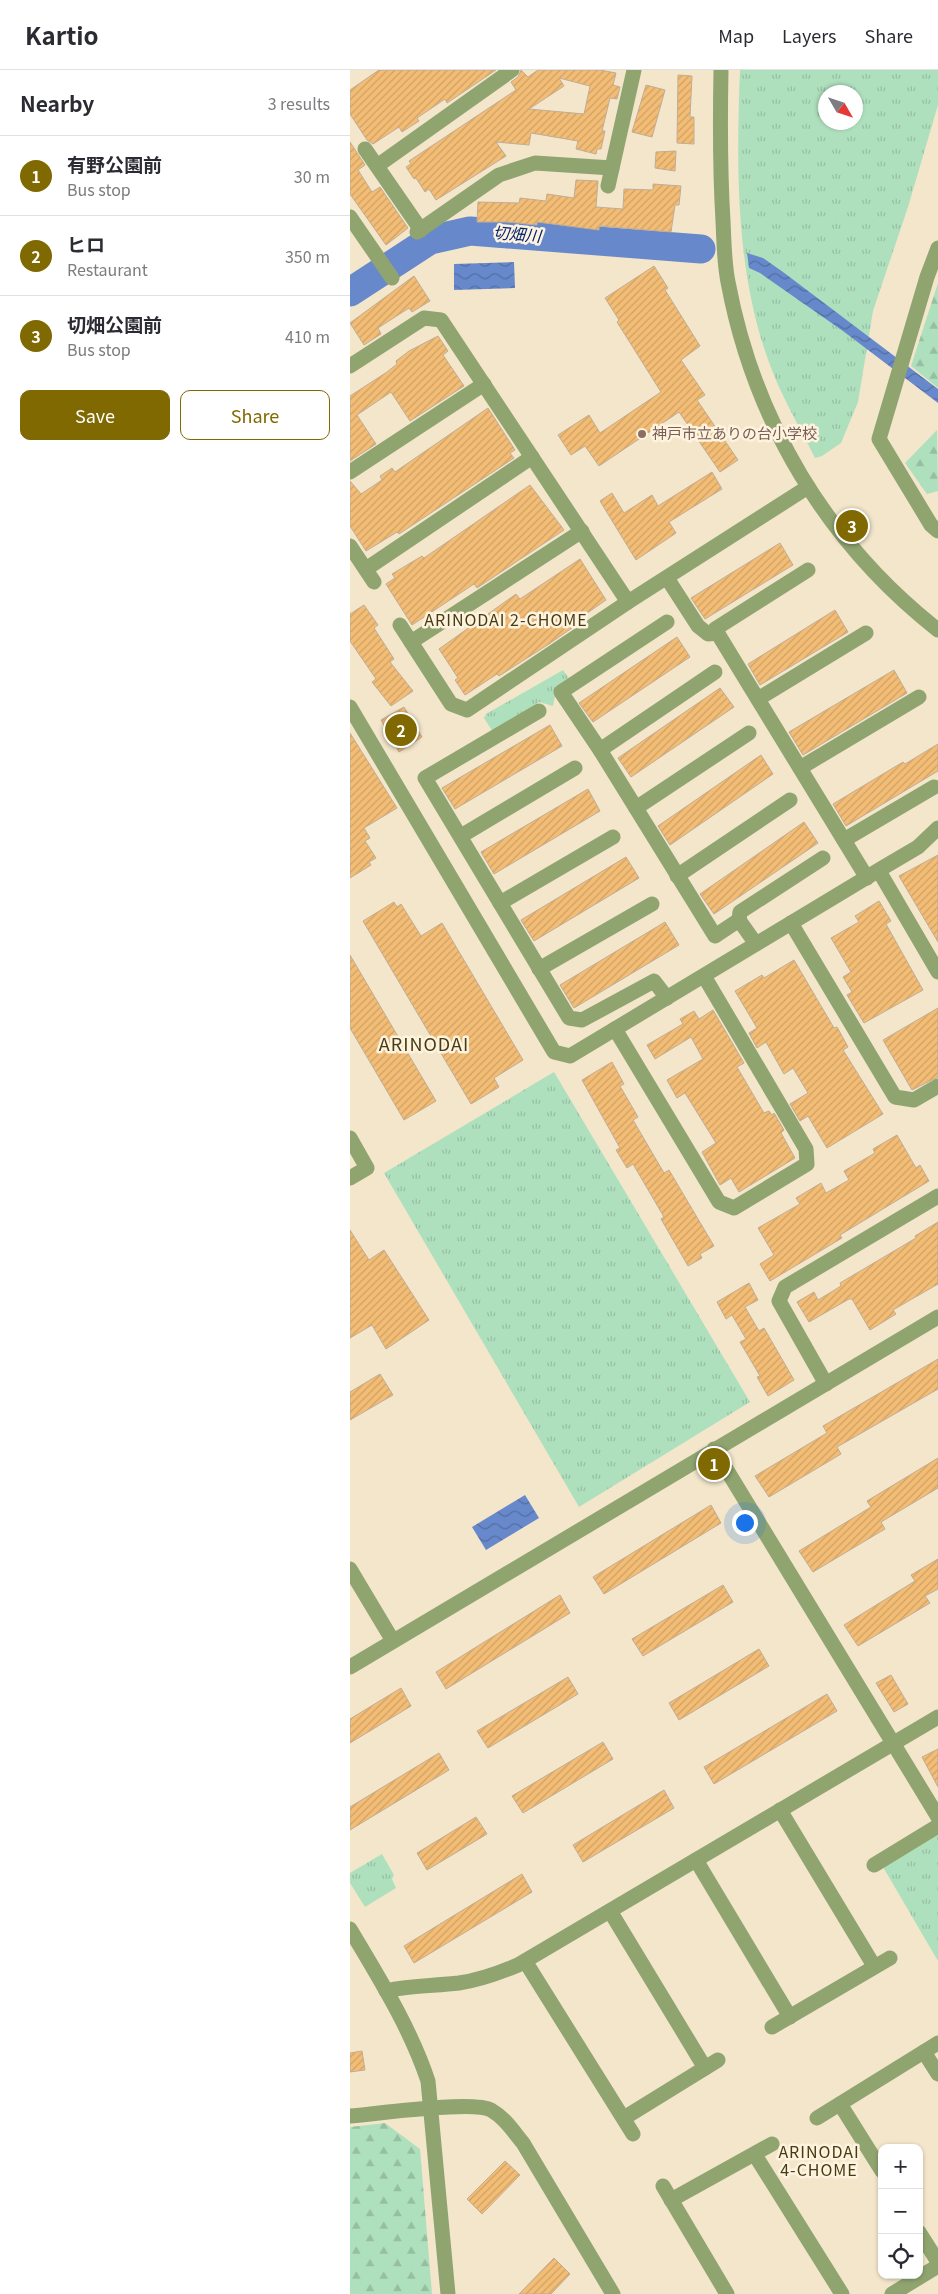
<!DOCTYPE html>
<html lang="en">
<head>
<meta charset="utf-8">
<style>
  :root { --surface:#fff; --page:#f7f7f7; --text:#2b2b33; --muted:#7c7c81; --line:#e1e1e2; --accent:#806901 }
  body { margin:0; font-family:Georgia,"Noto Sans JP",serif; background:var(--page); color:var(--text) }
  .controls { position:absolute; right:15px; bottom:15px; display:grid; overflow:hidden; border-radius:10px; box-shadow:0 1px 4px #0004 }
  .controls button { width:45px; height:45px; display:grid; place-items:center; padding:0; border:0; border-bottom:1px solid var(--line); background:var(--surface); color:var(--text); font:25px sans-serif }
  .compass { position:absolute; left:468px; top:15px; width:45px; height:45px; border-radius:50%; background:var(--surface); box-shadow:0 1px 4px #0004; rotate:129deg }
  .you { position:absolute; left:394px; top:1452px; width:18px; height:18px; margin:-12px; border:4px solid #fff; border-radius:50%; background:#1a73e8; box-shadow:0 0 0 8px #1a73e833 }
  .badge { display:grid; place-items:center; width:32px; height:32px; border-radius:50%; background:var(--accent); color:#fff; font-size:16px; font-weight:700 }
  .pin { position:absolute; translate:-50% -50%; border:2px solid #fff; box-shadow:0 1px 5px #0006 }
  .list { margin:0; padding:0; list-style:none }
  h2 { display:flex; justify-content:space-between; align-items:center; height:65px; margin:0; padding:0 20px; font-size:21px }
  h2 small { font-size:16px; font-weight:400; color:var(--muted) }
  .list li { display:grid; grid-template-columns:32px 1fr auto; gap:15px; align-items:center; box-sizing:border-box; height:80px; padding:0 20px; border-top:1px solid var(--line) }
  .list b { display:block; font-size:19px; white-space:nowrap }
  .list p { margin:0; font-size:16px; white-space:nowrap; color:var(--muted) }
  .list em { font-size:16px; font-style:normal; color:var(--muted) }
  .actions { display:flex; gap:10px; padding:15px 20px }
  .actions a { flex:1; padding:11px 0; border:1px solid var(--accent); border-radius:10px; text-align:center; font-size:18px; color:var(--accent) }
  .actions .main { background:var(--accent); color:#fff }
  .icon { flex:none; width:28px; height:28px; fill:none; stroke:currentColor; stroke-width:2; stroke-linecap:round; stroke-linejoin:round }
  .map { position:relative; flex:none; width:588px; height:2224px; overflow:hidden }
  header { display:flex; align-items:center; gap:30px; box-sizing:border-box; height:70px; padding:0 25px; background:var(--surface); border-bottom:1px solid var(--line) }
  header strong { font-size:24px }
  nav { display:flex; gap:28px; margin-inline-start:auto; font-size:18px }
  main { display:flex }
  aside { flex:1; background:var(--surface) }
  .map>svg:first-child { display:block }
</style>
</head>
<body>
<header>
<strong>Kartio</strong>
<nav><a>Map</a><a>Layers</a><a>Share</a></nav>
</header>
<main>
<aside>
<h2>Nearby<small>3 results</small></h2>
<ul class="list">
<li><span class="badge">1</span><div><b>有野公園前</b><p>Bus stop</p></div><em>30 m</em></li>
<li><span class="badge">2</span><div><b>ヒロ</b><p>Restaurant</p></div><em>350 m</em></li>
<li><span class="badge">3</span><div><b>切畑公園前</b><p>Bus stop</p></div><em>410 m</em></li>
</ul>
<div class="actions"><a class="main">Save</a><a>Share</a></div>
</aside>
<div class="map">
<svg width="588" height="2224" viewBox="0 0 588 2224">
  <defs>
    <pattern id="forest-firs" width="22" height="20" patternUnits="userSpaceOnUse" patternTransform="scale(1.25)"><rect width="22" height="20" fill="#afe0be"/><path d="M5 1l3.5 6h-7zM16 11l3.5 6h-7z" fill="#96bfa2"/></pattern>
    <pattern id="park-tufts" width="24" height="20" patternUnits="userSpaceOnUse" patternTransform="scale(1.25)"><rect width="24" height="20" fill="#afe0be"/><path d="M3 7l-1-3M5 7V3M7 7l1-3M15 17l-1-3M17 17v-4M19 17l1-3" fill="none" stroke="#96bfa2"/></pattern>
    <pattern id="water-waves" width="16" height="10" patternUnits="userSpaceOnUse" patternTransform="scale(1.25)"><rect width="16" height="10" fill="#6788cb"/><path d="M0 5q4-4 8 0t8 0" fill="none" stroke="#536ea3"/></pattern>
    <pattern id="building-hatch" width="6" height="6" patternUnits="userSpaceOnUse" patternTransform="scale(1.25)"><rect width="6" height="6" fill="#f3bd76"/><path d="M-1 1l2-2M0 6l6-6M5 7l2-2" fill="none" stroke="#cfa164"/></pattern>
  </defs>
  <rect width="100%" height="100%" fill="#f3e6cb"/>
  <g fill="url(#forest-firs)">
    <path d="M588,213V318L561,296Z"/>
    <path d="M587,360L588,421L577,424L555,393Z"/>
    <path d="M35,2053L70,2079L82,2224H0V2057Z"/>
  </g>
  <g fill="url(#park-tufts)" fill-rule="evenodd">
    <path d="M390,0H588V35L558,137L523,241L508,332L491,373L472,386L465,388C453,364 440,341 429,317C385,219 386,105 390,0ZM476,22H506V52H476Z"/>
    <path d="M213,600L220,610L206,620L203,636L189,632L143,662L134,648L136,644Z"/>
    <path d="M204,1002L400,1332L229,1437L34,1103Z"/>
    <path d="M588,1762V1891L533,1797Z"/>
    <path d="M32,1784L44,1805L42,1809L46,1818L15,1837L0,1813V1803Z"/>
  </g>
  <g fill="url(#water-waves)">
    <path d="M397,183L413,188L433,202L588,319V333L493,261L410,203L399,198Z"/>
    <path d="M164,192L165,218L104,220V194Z"/>
    <path d="M175,1425L189,1448L136,1480L122,1457Z"/>
  </g>
  <g fill="none" stroke-linecap="round" stroke-linejoin="round">
    <path stroke="#6788cb" stroke-width="29" d="M0,222L80,170L120,161L351,179"/>
  </g>
  <g fill="url(#building-hatch)" stroke="#c0ad96" fill-rule="evenodd">
    <path d="M29,0H146L97,33L95,29L67,48L69,51L52,62L49,57L23,74L17,70L0,44V20Z"/>
    <path d="M171,0L178,7L188,0H250L266,3L263,15L270,17L267,29L260,28L252,61H255L251,79H247L246,84L226,79L228,71L181,63L179,75L146,72L156,86L86,130L79,119L75,122L66,108L64,109L56,97L61,94L59,91L166,20L161,12L168,7ZM209,8L240,16L234,44L179,39L214,16Z"/>
    <path d="M328,5L342,6L340,47H344V74L327,73Z"/>
    <path d="M296,15L315,20L302,67L282,62Z"/>
    <path d="M0,72L15,95L8,100L22,122L30,117L58,158L36,175L0,124Z"/>
    <path d="M326,81L325,101L305,98L306,82Z"/>
    <path d="M226,110L248,111L246,137L273,139L274,119L303,120V114L331,116L329,135H325L321,162L249,156V160L187,152V155L157,152H127L128,132L169,133L170,128L196,131L197,124L224,128Z"/>
    <path d="M304,196L318,218L315,220L350,276L331,290L355,325L347,330L388,390L370,402L329,342L249,396L235,376L221,385L208,365L239,345L250,363L311,322L267,252L269,250L255,228Z"/>
    <path d="M64,206L80,231L62,242L59,238L28,258L31,264L14,275L0,253Z"/>
    <path d="M88,266L98,281L93,285L114,316L60,351L41,322L7,345L26,374L0,391V326L37,302L47,294L46,291L59,281Z"/>
    <path d="M138,338L165,380L160,383L164,388L49,464L47,462L16,481L0,456V411L11,424L32,410L30,406L42,398L45,402Z"/>
    <path d="M362,402L372,419L319,452L326,463L286,490L250,431L262,423L274,443L302,425L308,436Z"/>
    <path d="M180,415L214,460L127,518L124,514L62,555L36,514L45,508L42,504L72,486L74,488Z"/>
    <path d="M430,473L443,495L355,549L341,528Z"/>
    <path d="M230,489L256,530L230,548L232,551L199,574L149,606L147,604L115,625L105,610L108,608L89,579L166,524L170,529Z"/>
    <path d="M14,535L28,555L24,558L44,589L40,592L63,621L41,636L22,612L26,609L0,571V544Z"/>
    <path d="M485,540L498,562L410,615L398,594Z"/>
    <path d="M327,567L340,587L243,652L229,633Z"/>
    <path d="M544,600L557,623L453,685L439,662Z"/>
    <path d="M370,618L384,637L281,707L268,688Z"/>
    <path d="M54,637L72,667L49,682L31,650Z"/>
    <path d="M200,655L212,676L105,739L92,718Z"/>
    <path d="M0,663L47,738L14,758L20,768L15,771L26,788L19,792L21,795L0,808Z"/>
    <path d="M588,674V701L496,756L483,734L553,692L555,694Z"/>
    <path d="M411,685L423,704L320,775L308,756Z"/>
    <path d="M238,719L250,741L144,804L131,782Z"/>
    <path d="M454,752L468,773L364,844L350,824Z"/>
    <path d="M588,785V872L549,806Z"/>
    <path d="M276,787L289,808L184,871L171,850Z"/>
    <path d="M529,831L541,851L536,854L573,920L514,953L497,925L502,922L493,907L501,902L481,868L509,852L505,846Z"/>
    <path d="M44,832L47,837L51,834L71,866L92,853L173,990L144,1008L149,1017L121,1034L13,851Z"/>
    <path d="M315,852L329,875L224,938L210,915Z"/>
    <path d="M0,885L86,1031L54,1050L0,958Z"/>
    <path d="M444,890L484,958L487,957L498,977L493,980L533,1044L477,1078L458,1046L450,1051L440,1034L458,1023L443,998L434,1004L416,972L407,978L399,963L407,958L385,921L412,905L414,908Z"/>
    <path d="M588,938V1007L562,1020L533,970Z"/>
    <path d="M363,940L394,993L387,997L414,1043L419,1041L422,1045L424,1043L434,1060L431,1063L445,1088L389,1122L381,1108L370,1115L352,1082L366,1073L335,1023L327,1028L317,1010L353,989L341,967L305,989L297,975L333,954L330,949L344,941L349,949Z"/>
    <path d="M262,992L274,1014L270,1016L288,1047L283,1050L314,1103L319,1100L364,1176L350,1184L352,1188L338,1196L311,1149L314,1147L283,1094L277,1098L266,1080L270,1078L232,1010Z"/>
    <path d="M547,1065L566,1098L570,1095L579,1111L490,1165L492,1168L420,1211L410,1194L424,1185L408,1158L450,1134L446,1128L471,1113L476,1123L499,1110L494,1101L525,1083L523,1079Z"/>
    <path d="M588,1152V1214L543,1240L546,1244L520,1260L502,1229H499L459,1252L447,1232L464,1222L468,1230L491,1216L490,1213L566,1168L565,1166Z"/>
    <path d="M0,1160L19,1190L34,1180L79,1250L36,1279L22,1255L0,1268Z"/>
    <path d="M399,1213L408,1230L395,1237L409,1261L414,1258L444,1310L418,1326L407,1307L410,1306L390,1272L396,1269L382,1245L376,1249L367,1232Z"/>
    <path d="M588,1289V1319L487,1377L491,1384L419,1427L405,1406L477,1363L473,1356Z"/>
    <path d="M30,1304L43,1325L0,1350V1322Z"/>
    <path d="M588,1388V1418L531,1452L535,1459L463,1502L449,1481L521,1437L517,1431Z"/>
    <path d="M361,1435L371,1453L254,1524L243,1507Z"/>
    <path d="M588,1489V1519L575,1526L580,1533L508,1576L494,1555L565,1511L561,1505Z"/>
    <path d="M373,1515L383,1532L293,1586L282,1569Z"/>
    <path d="M210,1525L220,1543L96,1619L86,1602Z"/>
    <path d="M409,1579L419,1596L329,1650L319,1633Z"/>
    <path d="M541,1605L558,1634L544,1642L526,1613Z"/>
    <path d="M218,1607L228,1624L138,1678L127,1661Z"/>
    <path d="M51,1618L61,1636L0,1673V1649Z"/>
    <path d="M477,1624L487,1641L364,1714L354,1697Z"/>
    <path d="M253,1672L263,1689L173,1743L162,1726Z"/>
    <path d="M588,1679V1717L572,1687Z"/>
    <path d="M89,1683L99,1700L0,1760V1737Z"/>
    <path d="M314,1720L324,1738L233,1792L223,1775Z"/>
    <path d="M126,1747L137,1764L77,1800L67,1783Z"/>
    <path d="M172,1804L182,1822L64,1893L54,1876Z"/>
    <path d="M12,1981L15,2000L0,2002V1983Z"/>
    <path d="M155,2091L170,2105L132,2144L117,2129Z"/>
    <path d="M204,2188L220,2204L201,2224H169Z"/>
  </g>
  <g fill="none" stroke-linecap="round" stroke-linejoin="round">
    <g stroke="#90a470" stroke-width="15">
      <path d="M15,79L71,160"/>
      <path d="M27,96L162,0"/>
      <path d="M258,116L284,0"/>
      <path d="M0,147L42,208"/>
      <path d="M67,162L149,105L185,93L262,98"/>
      <path d="M588,178L577,207L529,369L581,455L588,461"/>
      <path d="M0,296L74,248L91,250L278,532"/>
      <path d="M0,402L134,314"/>
      <path d="M0,476L24,512"/>
      <path d="M16,499L182,387"/>
      <path d="M458,500L365,559L517,808"/>
      <path d="M317,508L348,556L358,564L368,563"/>
      <path d="M317,552L211,622L250,680L365,866L389,850L406,874"/>
      <path d="M50,555L101,634L117,640L278,532L458,417"/>
      <path d="M61,572L232,461"/>
      <path d="M408,629L516,563"/>
      <path d="M0,637L204,982L220,986L534,797L568,777L588,758"/>
      <path d="M189,641L75,708L219,948L232,950L304,911L317,928"/>
      <path d="M250,680L365,602"/>
      <path d="M450,698L569,627"/>
      <path d="M286,738L399,663"/>
      <path d="M111,766L225,698"/>
      <path d="M494,770L584,717"/>
      <path d="M529,801L588,902"/>
      <path d="M327,806L440,730"/>
      <path d="M150,833L263,767"/>
      <path d="M389,850L390,842L473,788"/>
      <path d="M441,853L545,1027L564,1030L588,1016"/>
      <path d="M189,899L302,834"/>
      <path d="M265,959L369,1132L384,1138L457,1094L456,1079L354,906"/>
      <path d="M0,1068L17,1098L0,1108"/>
      <path d="M476,1314L429,1231L435,1217L588,1126"/>
      <path d="M364,1379L588,1747"/>
      <path d="M0,1499L43,1571"/>
      <path d="M430,1740L524,1896"/>
      <path d="M346,1790L440,1947"/>
      <path d="M524,1795L588,1756"/>
      <path d="M260,1841L355,1998"/>
      <path d="M0,1859C29,1908 60,1957 78,2011L98,2224"/>
      <path d="M175,1891L283,2064"/>
      <path d="M36,1921C61,1915 84,1916 109,1913C130,1910 149,1903 168,1895L588,1647"/>
      <path d="M422,1957L540,1888"/>
      <path d="M574,1982L588,2004"/>
      <path d="M490,2034L532,2101"/>
      <path d="M0,2046C26,2044 123,2030 141,2040C155,2048 163,2061 173,2073L263,2224"/>
      <path d="M274,2048L368,1990"/>
      <path d="M467,2048L588,1973"/>
      <path d="M405,2085L492,2224"/>
      <path d="M313,2116L377,2224"/>
      <path d="M321,2130L422,2074"/>
      <path d="M569,2162L588,2192"/>
      <path d="M542,2224L588,2196"/>
    </g>
    <g stroke="#90a470" stroke-width="15">
      <path d="M371,0C370,51 370,101 373,151C374,171 374,192 378,212C404,351 477,473 588,560"/>
      <path d="M0,1597L588,1247"/>
    </g>
  </g>
  <circle fill="#8d6e63" stroke="#fef3de" stroke-width="2" cx="292" cy="364" r="5"/>
  <g text-anchor="middle" stroke-width="5" stroke-linejoin="round" paint-order="stroke">
    <g font-size="15" fill="#785e54" stroke="#fef3de" text-anchor="start">
      <text x="302" y="369">神戸市立ありの台小学校</text>
    </g>
    <g font-size="16" font-style="italic" fill="#042371" stroke="#fef3de">
      <text transform="translate(167 164) rotate(5)" y="6">切畑川</text>
    </g>
    <g font-size="16" letter-spacing="1" fill="#463b12" stroke="#fef3de">
      <text x="156" y="556">ARINODAI 2-CHOME</text>
      <text x="469" y="2088">ARINODAI<tspan x="469" dy="18">4-CHOME</tspan></text>
    </g>
    <g font-size="18" letter-spacing="1" fill="#463b12" stroke="#fef3de">
      <text x="74" y="981">ARINODAI</text>
    </g>
  </g>
</svg>
<div class="controls">
<button>+</button>
<button>−</button>
<button><svg class="icon" aria-label="locate" viewBox="0 0 24 24"><circle cx="12" cy="12" r="6"/><path d="M12 2v4M12 18v4M2 12h4M18 12h4"/></svg></button>
</div>
<svg class="compass" viewBox="-18 -18 36 36"><path d="M0-13l5 13h-10z" fill="#e53935"/><path d="M0 13l5-13h-10z" fill="#7c7c81"/></svg>
<div class="you"></div>
<div class="pin badge" style="left:364px;top:1394px">1</div>
<div class="pin badge" style="left:51px;top:660px">2</div>
<div class="pin badge" style="left:502px;top:456px">3</div>
</div>
</main>
</body>
</html>
